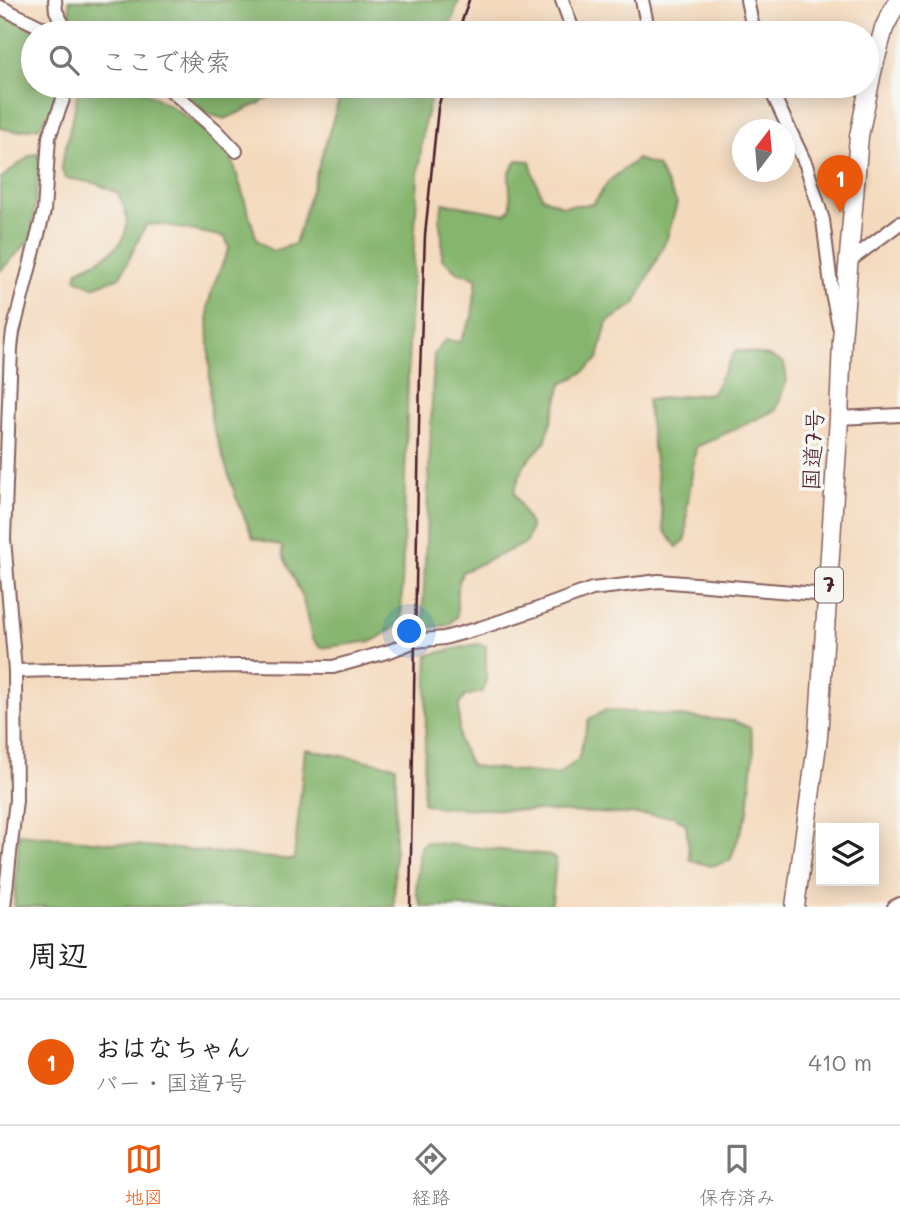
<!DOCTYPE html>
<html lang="ja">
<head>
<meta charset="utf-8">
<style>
  :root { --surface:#fff; --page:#f6f6f6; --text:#222; --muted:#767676; --line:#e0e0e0; --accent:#ea580c }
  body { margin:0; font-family:Mali,"Klee One",sans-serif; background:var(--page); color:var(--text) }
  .controls { position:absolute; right:21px; bottom:21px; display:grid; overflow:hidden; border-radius:0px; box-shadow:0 4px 18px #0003 }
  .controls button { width:63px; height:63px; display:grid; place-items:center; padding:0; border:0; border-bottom:2px solid var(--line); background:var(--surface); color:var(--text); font:35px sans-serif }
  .compass { position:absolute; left:732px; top:119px; width:63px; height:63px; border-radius:50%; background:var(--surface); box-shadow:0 4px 18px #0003; rotate:16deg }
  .you { position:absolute; left:410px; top:632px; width:24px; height:24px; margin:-18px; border:5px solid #fff; border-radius:50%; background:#1a73e8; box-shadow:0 0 0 10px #1a73e833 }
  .badge { display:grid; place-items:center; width:46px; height:46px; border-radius:50%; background:var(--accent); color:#fff; font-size:23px; font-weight:700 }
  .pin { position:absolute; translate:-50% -58px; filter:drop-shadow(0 2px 4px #0008) }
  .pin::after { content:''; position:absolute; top:37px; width:24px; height:21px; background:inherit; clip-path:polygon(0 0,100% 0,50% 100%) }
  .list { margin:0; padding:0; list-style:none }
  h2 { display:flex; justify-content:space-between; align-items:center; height:91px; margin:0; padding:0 28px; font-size:30px }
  h2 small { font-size:23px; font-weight:400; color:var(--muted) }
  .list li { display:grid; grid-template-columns:46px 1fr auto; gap:21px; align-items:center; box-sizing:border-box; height:126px; padding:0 28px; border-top:2px solid var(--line) }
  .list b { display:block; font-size:26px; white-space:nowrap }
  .list p { margin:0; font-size:23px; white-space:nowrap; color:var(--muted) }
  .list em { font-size:23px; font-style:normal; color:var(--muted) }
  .icon { flex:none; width:38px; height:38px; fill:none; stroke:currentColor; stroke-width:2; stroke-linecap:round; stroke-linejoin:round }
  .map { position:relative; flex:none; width:900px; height:907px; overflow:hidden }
  .search { position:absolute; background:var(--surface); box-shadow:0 4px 18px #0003; left:21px; right:21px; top:21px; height:77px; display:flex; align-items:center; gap:18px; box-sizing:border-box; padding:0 24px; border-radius:38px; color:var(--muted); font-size:26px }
  .sheet { height:217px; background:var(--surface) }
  nav { display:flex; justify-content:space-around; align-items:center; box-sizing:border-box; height:98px; border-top:2px solid var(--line); background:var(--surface); font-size:19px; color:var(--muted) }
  nav a { display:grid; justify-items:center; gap:4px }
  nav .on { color:var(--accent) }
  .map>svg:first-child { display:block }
</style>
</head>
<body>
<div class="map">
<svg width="900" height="907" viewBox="0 0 900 907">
  <rect width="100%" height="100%" fill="#f6f6f2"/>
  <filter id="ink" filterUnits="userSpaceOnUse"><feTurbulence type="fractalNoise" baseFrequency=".0143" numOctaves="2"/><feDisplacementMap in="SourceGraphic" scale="14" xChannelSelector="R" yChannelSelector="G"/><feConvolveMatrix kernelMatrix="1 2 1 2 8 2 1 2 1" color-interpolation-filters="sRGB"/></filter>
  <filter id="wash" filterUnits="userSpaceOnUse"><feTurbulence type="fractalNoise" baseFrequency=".00686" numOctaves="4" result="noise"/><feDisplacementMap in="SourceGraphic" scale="28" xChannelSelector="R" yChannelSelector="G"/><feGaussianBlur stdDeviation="1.57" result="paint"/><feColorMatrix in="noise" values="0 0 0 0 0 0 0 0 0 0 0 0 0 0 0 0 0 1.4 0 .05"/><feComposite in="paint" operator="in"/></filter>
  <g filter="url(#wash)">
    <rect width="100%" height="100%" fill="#f4dabd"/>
    <g fill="#86b56e" stroke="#686a4c" stroke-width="2">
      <path d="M69,0H459L448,33H77L72,31Z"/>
      <path d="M0,13L40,33H33V86H58L50,112L39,127L16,131L0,128Z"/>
      <path d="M78,86H135L180,112L216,140L233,162L257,240L272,251L295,244L338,103L337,86H434L424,124L418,175L409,340L401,623L373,641L321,648L312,639L302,596L283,555L282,546L253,538L236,497L211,420L208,306L213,287L229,248L225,237L160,224L146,225L120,277L93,287L76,279L78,270C101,260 132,246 126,215C125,208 121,200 118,193L95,183L65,178L61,167L76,103Z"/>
      <path d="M175,86H288L260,103L225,119L208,114Z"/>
      <path d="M39,154V169L31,239L0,271V179L31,155Z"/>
      <path d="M637,159L657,166L677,203L667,238L635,304L607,322L598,359L584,372L562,384L545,442L524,465L514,492L531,527L526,543L462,572L457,590V616L449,625L426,628L423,609L434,354L445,340L460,342L472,317L477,278L458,272L442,259V236L439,220L443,203L506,214L511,207L509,174L517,160L530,161L534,176L542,197L562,206L593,204L609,181Z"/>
      <path d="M736,350L768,356L784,363L787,380L776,410L696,447L687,507L686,539L677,547L664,530L647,400L712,393Z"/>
      <path d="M477,644L486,646V680L483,692L465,696L459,705V741L471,766L557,775L578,760L589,719L606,710L734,721L750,728L754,749L748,811L730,861L711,866L690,860L686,824L674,816L437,807L423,803L428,655Z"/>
      <path d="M305,749L396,766L394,907H14L19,834L294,860Z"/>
      <path d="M425,842L549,855L556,860L552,902L544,907H422L416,892L420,847Z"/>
    </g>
  </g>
  <g filter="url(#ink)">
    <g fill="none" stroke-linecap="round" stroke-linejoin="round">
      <defs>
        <g id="minor">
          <path d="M55,0L56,11L68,33"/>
          <path d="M562,0L574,33"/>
          <path d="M642,0L649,33"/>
          <path d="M747,0L754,33"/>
          <path d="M0,7L53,33"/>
          <path d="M166,86L216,130L236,151"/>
          <path d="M769,86L806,165L823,220L832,293L839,326"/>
          <path d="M848,262L900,223"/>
          <path d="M839,418L900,415"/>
          <path d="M15,671L237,666L333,667L390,651L415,641L444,638L480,628L532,611L592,589L659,581L828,595"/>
          <path d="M4,907L16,800L15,671L4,539L11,348L13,332L44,211L49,137L68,86"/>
          <path d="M894,907L900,904"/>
        </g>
        <path id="highway" d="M795,907L818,737L839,418L842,340L859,136L872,72L884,28L898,0"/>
      </defs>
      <use href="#minor" stroke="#86605e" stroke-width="16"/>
      <use href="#highway" stroke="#86605e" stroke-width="21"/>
      <use href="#minor" stroke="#fff" stroke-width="12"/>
      <use href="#highway" stroke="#fff" stroke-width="18"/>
      <g stroke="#4a1f2b" stroke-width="2.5">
        <path d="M458,33L469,0"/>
        <path d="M410,907L420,372L425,235L438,108L444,86"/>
      </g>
    </g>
  </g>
  <g text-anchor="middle" stroke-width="7" stroke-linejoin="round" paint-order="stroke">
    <rect fill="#f6f6f2" stroke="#7e6067" stroke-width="2" x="815" y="567.5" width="28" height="35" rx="5"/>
    <g font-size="21" font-weight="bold" fill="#4a1f2b">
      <text x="829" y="592">7</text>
    </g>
    <g font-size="23" fill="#4a1f2b" stroke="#f6f6f2">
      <text transform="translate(813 450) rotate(-87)" y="8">国道7号</text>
    </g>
  </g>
</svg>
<div class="controls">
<button><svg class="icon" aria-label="layers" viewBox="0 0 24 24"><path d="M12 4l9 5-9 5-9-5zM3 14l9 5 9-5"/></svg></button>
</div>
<svg class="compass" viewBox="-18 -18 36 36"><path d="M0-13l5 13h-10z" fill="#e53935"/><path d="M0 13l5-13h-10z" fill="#767676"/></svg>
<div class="you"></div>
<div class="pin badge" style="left:840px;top:213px">1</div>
<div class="search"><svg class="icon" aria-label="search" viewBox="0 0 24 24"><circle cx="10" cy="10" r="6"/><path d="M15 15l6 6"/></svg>ここで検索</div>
</div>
<section class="sheet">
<h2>周辺<small></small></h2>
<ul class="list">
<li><span class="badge">1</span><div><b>おはなちゃん</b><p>バー · 国道7号</p></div><em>410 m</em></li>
</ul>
</section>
<nav>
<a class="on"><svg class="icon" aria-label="map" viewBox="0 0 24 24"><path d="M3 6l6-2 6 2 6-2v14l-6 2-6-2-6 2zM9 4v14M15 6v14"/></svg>地図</a>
<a><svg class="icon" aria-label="directions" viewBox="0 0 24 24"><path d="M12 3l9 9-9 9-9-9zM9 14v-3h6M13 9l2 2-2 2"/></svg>経路</a>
<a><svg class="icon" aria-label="saved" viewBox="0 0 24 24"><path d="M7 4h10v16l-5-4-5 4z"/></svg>保存済み</a>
</nav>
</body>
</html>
